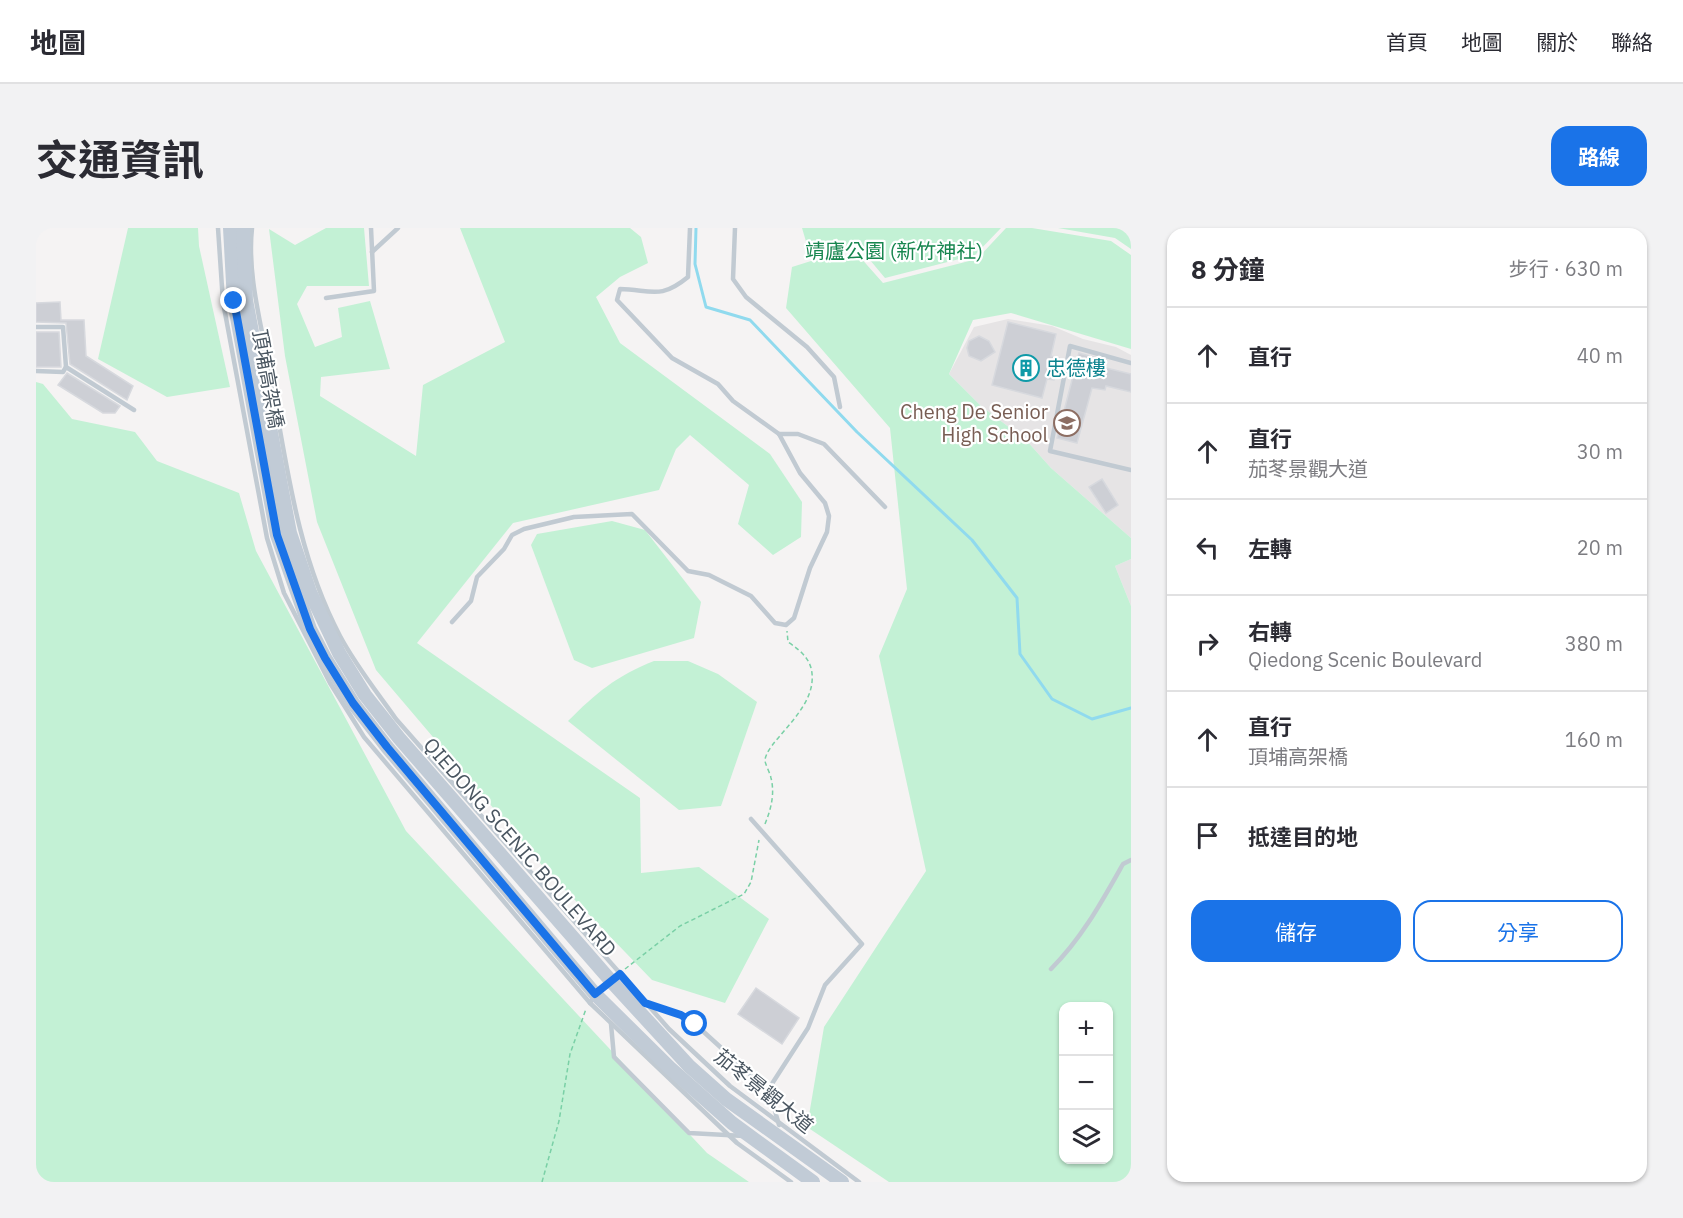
<!DOCTYPE html>
<html lang="zh-TW">
<head>
<meta charset="utf-8">
<style>
  :root { --surface:#fff; --page:#f2f2f3; --text:#2b2b33; --muted:#7c7c81; --line:#e1e1e2; --accent:#1a73e8 }
  body { margin:0; font-family:"IBM Plex Sans","Noto Sans TC",sans-serif; background:var(--page); color:var(--text) }
  .controls { position:absolute; right:18px; bottom:18px; display:grid; overflow:hidden; border-radius:12px; box-shadow:0 2px 4px #0004 }
  .controls button { width:54px; height:54px; display:grid; place-items:center; padding:0; border:0; border-bottom:2px solid var(--line); background:var(--surface); color:var(--text); font:30px sans-serif }
  .stop { position:absolute; width:18px; height:18px; margin:-14px; border:4px solid #1a73e8; border-radius:50%; background:#fff }
  .stop.end { background:#1a73e8; border-color:#fff; box-shadow:0 2px 6px #0008 }
  .list { margin:0; padding:0; list-style:none }
  h2 { display:flex; justify-content:space-between; align-items:center; height:78px; margin:0; padding:0 24px; font-size:26px }
  h2 small { font-size:20px; font-weight:400; color:var(--muted) }
  .list li { display:grid; grid-template-columns:39px 1fr auto; gap:18px; align-items:center; box-sizing:border-box; height:96px; padding:0 24px; border-top:2px solid var(--line) }
  .list b { display:block; font-size:22px; white-space:nowrap }
  .list p { margin:0; font-size:20px; white-space:nowrap; color:var(--muted) }
  .list em { font-size:20px; font-style:normal; color:var(--muted) }
  .actions { display:flex; gap:12px; padding:18px 24px }
  .actions a { flex:1; padding:14px 0; border:2px solid var(--accent); border-radius:18px; text-align:center; font-size:21px; color:var(--accent) }
  .actions .main { background:var(--accent); color:#fff }
  .icon { flex:none; width:33px; height:33px; fill:none; stroke:currentColor; stroke-width:2; stroke-linecap:round; stroke-linejoin:round }
  .map { position:relative; flex:none; width:1095px; height:954px; overflow:hidden; border-radius:18px }
  header { display:flex; align-items:center; gap:36px; box-sizing:border-box; height:84px; padding:0 30px; background:var(--surface); border-bottom:2px solid var(--line) }
  header strong { font-size:28px }
  nav { display:flex; gap:33px; margin-inline-start:auto; font-size:21px }
  .intro { display:flex; align-items:center; justify-content:space-between; box-sizing:border-box; height:144px; padding:0 36px }
  h1 { margin:0; font-size:42px }
  .button { padding:15px 27px; border-radius:18px; background:var(--accent); color:#fff; font-size:21px; font-weight:700 }
  main { display:flex; gap:36px; padding:0 36px }
  aside { flex:1; background:var(--surface); border-radius:18px; box-shadow:0 2px 4px #0004 }
  .map>svg:first-child { display:block }
</style>
</head>
<body>
<header>
<strong>地圖</strong>
<nav><a>首頁</a><a>地圖</a><a>關於</a><a>聯絡</a></nav>
</header>
<div class="intro"><h1>交通資訊</h1><a class="button">路線</a></div>
<main>
<div class="map">
<svg width="1095" height="954" viewBox="0 0 1095 954">
  <rect width="100%" height="100%" fill="#f5f3f3"/>
  <g fill="#e6e4e5">
    <path d="M972,91L1016,98L1047,111L1080,119L1095,127V310L1015,240L990,212L945,178L913,146L938,99Z"/>
    <path d="M1095,331V378L1079,338Z"/>
  </g>
  <g fill="#c3f1d5" fill-rule="evenodd">
    <path d="M92,0H162L163,18L194,159L131,169L62,131Z"/>
    <path d="M290,0H328L333,58H271L261,76L279,119L306,109L302,80L334,73L354,141L285,149L284,168L380,228L387,157L469,114L424,0H594L605,9L612,35L584,49L560,69L584,115L734,226L766,274L765,309L737,327L702,296L713,257L654,207L640,221L623,262L477,295L381,415L604,570L605,645L663,639L733,691L689,775L616,752L510,642L340,442L281,294L249,128L233,1L259,17Z"/>
    <path d="M766,0H965L939,27L849,50L824,20L774,27Z"/>
    <path d="M970,0H996L1075,13L1095,27V121L975,85L937,92L913,146L945,178L990,212L1015,240L1095,310V331L1079,338L1095,378V954H853L771,899L788,799L890,643L843,428L871,361L854,200L750,80L756,39L775,33L823,28L847,55L941,31ZM1028,778H1072V932H1028Z"/>
    <path d="M1022,0H1095V21L1079,10Z"/>
    <path d="M0,154L7,156L36,191L99,204L121,233L203,265L220,323L370,603L671,925L713,954H0Z"/>
    <path d="M576,293L609,302L665,374L658,410L556,440L538,432L495,317L501,306Z"/>
    <path d="M618,433H652L682,446L721,474L685,578L643,582L532,493C560,465 580,448 618,433Z"/>
  </g>
  <g fill="none" stroke-linecap="round" stroke-linejoin="round">
    <path stroke="#90daee" stroke-width="3" d="M660,0L659,36L670,79L714,92L821,204L936,312L981,370L984,426L1016,471L1056,491L1095,480"/>
  </g>
  <g fill="#cdcfd5" stroke="#d7d9de" stroke-width="1.5">
    <path d="M24,74L25,92H48L50,128L97,158L91,172L34,136L30,95L0,94V75Z"/>
    <path d="M972,94L1020,106L1015,128L1023,130L1018,152L1011,151L1006,170L956,157Z"/>
    <path d="M0,104H23L25,139H0Z"/>
    <path d="M943,108L953,113L959,124L945,133L933,128L931,120L933,113Z"/>
    <path d="M1043,125L1064,131L1062,138L1095,146V164L1070,158L1069,162L1056,160L1041,215L1021,210Z"/>
    <path d="M31,145L84,178L79,185H67L22,157Z"/>
    <path d="M1066,251L1082,277L1070,285L1053,259Z"/>
    <path d="M720,760L763,790L746,816L702,786Z"/>
  </g>
  <g fill="none" stroke-linecap="round" stroke-linejoin="round">
    <g stroke="#7ad0a6" stroke-width="1.5" stroke-dasharray="4.5 3" stroke-linecap="butt">
      <path d="M729,596C735,581 739,566 735,550C734,545 730,538 729,533C729,515 773,487 776,454C778,434 767,424 752,414L751,403"/>
      <path d="M589,741L644,698L708,666L715,654L723,612"/>
      <path d="M506,954L523,893L534,826L550,781"/>
    </g>
    <g stroke="#c1cad2" stroke-width="4.5">
      <path d="M182,0L187,74L231,310L248,365L294,455L328,509L554,775L701,915L755,954"/>
      <path d="M216,0C211,46 225,95 233,140C250,231 260,325 304,408C320,438 341,464 360,491L633,801L694,858L823,954"/>
      <path d="M699,0L697,51L710,69L771,119L798,149L804,179"/>
      <path d="M336,24L362,0"/>
      <path d="M290,70L338,63L335,0"/>
      <path d="M0,99H27L30,139L98,182"/>
      <path d="M1095,135L1034,118L1014,223L1095,242"/>
      <path d="M0,143L27,144L30,139"/>
      <path d="M743,206H762L788,216L849,279"/>
      <path d="M416,394L435,373L441,349L468,321L476,307L488,301L538,289L596,286L652,343L673,347L715,368L739,395L750,397L758,390L774,340L791,304L793,288L789,275L764,245L743,206L697,173L682,156L636,130L581,72L584,61C616,62 624,72 652,49L654,0"/>
      <path d="M715,591L826,716L789,757L772,800L730,865"/>
      <path d="M1015,741C1046,710 1065,675 1087,636L1095,632"/>
      <path d="M554,775L559,766L574,753"/>
      <path d="M609,775L645,787L659,796L725,856L737,876L743,897"/>
      <path d="M575,796L578,829L653,905L708,908"/>
    </g>
    <g stroke="#c1cbd6" stroke-width="14">
      <path d="M194,0L198,73L241,307L274,401L289,430L317,475L351,519L559,766L634,840L696,895L777,954"/>
      <path d="M207,0L210,72L254,305L274,364L303,425L329,467L363,510L575,753L653,838L690,871L806,954"/>
    </g>
  </g>
  <g fill="none" stroke-linecap="round" stroke-linejoin="round">
    <path stroke="#1a73e8" stroke-width="8" d="M198,73L241,307L274,401L289,430L317,475L351,519L559,766L584,746L609,775L645,787L659,796"/>
  </g>
  <defs>
    <symbol id="building-ring" viewBox="-11 -11 22 22"><circle r="9.5" fill="#fff" stroke="#0f9aa8" stroke-width="1.5"/><path d="M-4-6H4V6H1V3H-1V6H-4ZM-2.5-4.3h1.7v1.8h-1.7ZM.8-4.3h1.7v1.8H.8ZM-2.5-1h1.7V.8h-1.7ZM.8-1h1.7V.8H.8Z" fill="#0f9aa8"/></symbol>
    <symbol id="school-ring" viewBox="-11 -11 22 22"><circle r="9.5" fill="#fff" stroke="#8d6e63" stroke-width="1.5"/><path d="M0-5L7-2L0 1L-7-2ZM-4 1L0 2.5L4 1V4Q0 6-4 4Z" fill="#8d6e63"/></symbol>
  </defs>
  <g fill-rule="evenodd">
    <use href="#building-ring" x="975" y="125" width="30" height="30"/>
    <use href="#school-ring" x="1016" y="180" width="30" height="30"/>
  </g>
  <g text-anchor="middle" stroke-width="4.5" stroke-linejoin="round" paint-order="stroke">
    <g font-size="20" fill="#17864f" stroke="#fff">
      <text x="858" y="30">靖廬公園 (新竹神社)</text>
    </g>
    <g font-size="20" fill="#0d838f" stroke="#fff" text-anchor="start">
      <text x="1010" y="147">忠德樓</text>
    </g>
    <g font-size="20" fill="#4a5661" stroke="#fff">
      <text transform="translate(232 151) rotate(80)" y="7">頂埔高架橋</text>
      <text transform="translate(484 619) rotate(49)" y="7">QIEDONG SCENIC BOULEVARD</text>
      <text transform="translate(728 863) rotate(39)" y="7">茄苳景觀大道</text>
    </g>
    <g font-size="20" fill="#785e54" stroke="#fff" text-anchor="end">
      <text x="1012" y="191">Cheng De Senior<tspan x="1012" dy="23">High School</tspan></text>
    </g>
  </g>
</svg>
<div class="controls">
<button>+</button>
<button>−</button>
<button><svg class="icon" aria-label="layers" viewBox="0 0 24 24"><path d="M12 4l9 5-9 5-9-5zM3 14l9 5 9-5"/></svg></button>
</div>
<div class="stop" style="left:659px;top:796px"></div>
<div class="stop end" style="left:198px;top:73px"></div>
</div>
<aside>
<h2>8 分鐘<small>步行 · 630 m</small></h2>
<ul class="list">
<li><svg class="icon" aria-label="ahead" viewBox="0 0 24 24"><path d="M12 20V5M6 11l6-6 6 6"/></svg><div><b>直行</b></div><em>40 m</em></li>
<li><svg class="icon" aria-label="ahead" viewBox="0 0 24 24"><path d="M12 20V5M6 11l6-6 6 6"/></svg><div><b>直行</b><p>茄苳景觀大道</p></div><em>30 m</em></li>
<li><svg class="icon" aria-label="left" viewBox="0 0 24 24"><path d="M17 20v-9H6M10 6l-5 5 5 5"/></svg><div><b>左轉</b></div><em>20 m</em></li>
<li><svg class="icon" aria-label="right" viewBox="0 0 24 24"><path d="M7 20v-9h11M14 6l5 5-5 5"/></svg><div><b>右轉</b><p>Qiedong Scenic Boulevard</p></div><em>380 m</em></li>
<li><svg class="icon" aria-label="ahead" viewBox="0 0 24 24"><path d="M12 20V5M6 11l6-6 6 6"/></svg><div><b>直行</b><p>頂埔高架橋</p></div><em>160 m</em></li>
<li><svg class="icon" aria-label="arrive" viewBox="0 0 24 24"><path d="M6 21V4h12l-3 4 3 4H6"/></svg><div><b>抵達目的地</b></div></li>
</ul>
<div class="actions"><a class="main">儲存</a><a>分享</a></div>
</aside>
</main>
</body>
</html>
